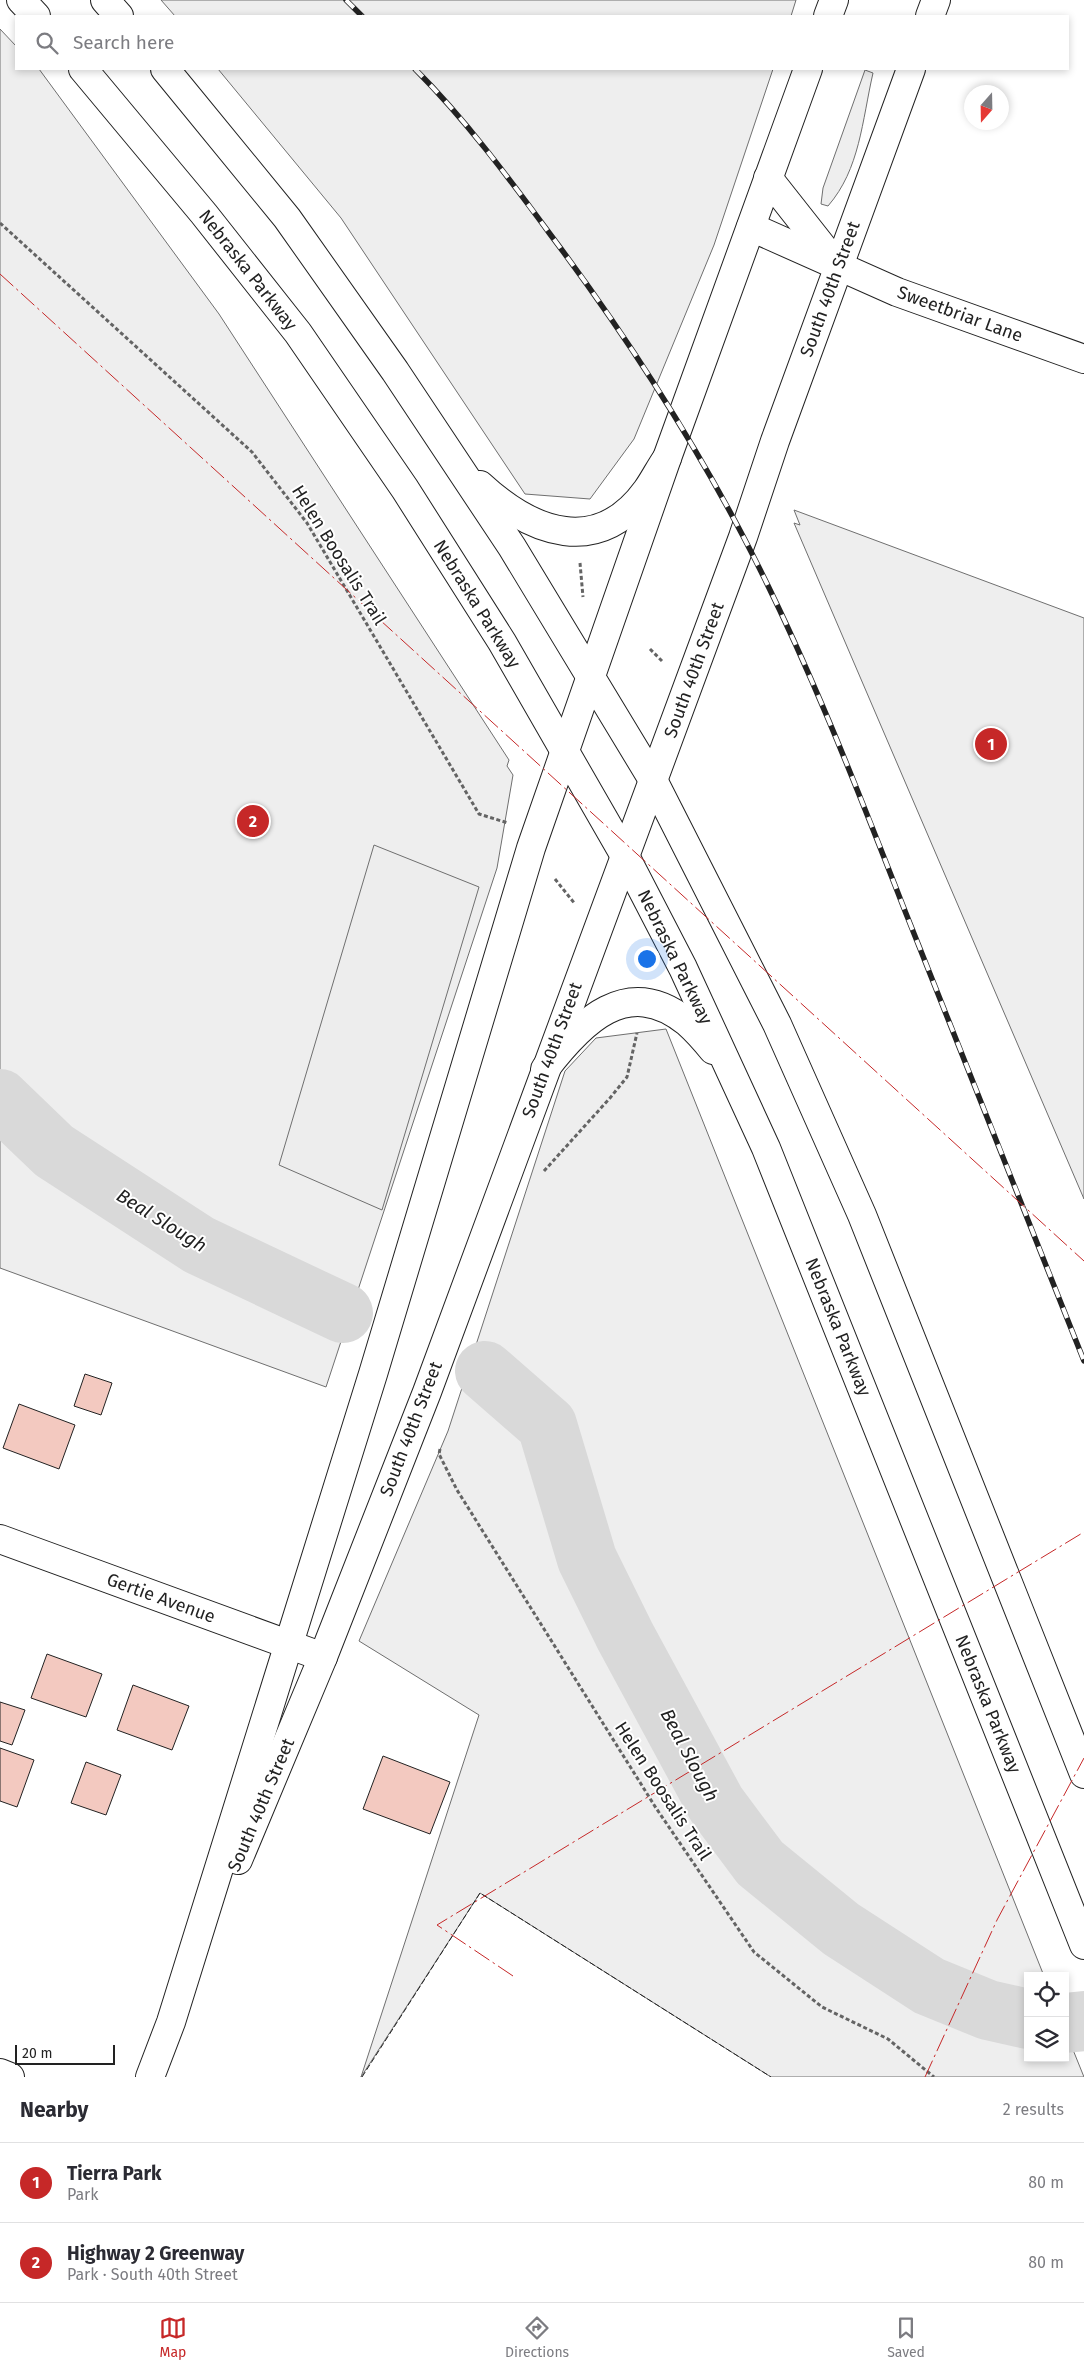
<!DOCTYPE html>
<html lang="en">
<head>
<meta charset="utf-8">
<style>
  :root { --surface:#fff; --page:#f7f7f7; --text:#2b2b33; --muted:#7c7c81; --line:#e1e1e2; --accent:#c62828 }
  body { margin:0; font-family:"Fira Sans",sans-serif; background:var(--page); color:var(--text) }
  .controls { position:absolute; right:15px; bottom:15px; display:grid; overflow:hidden; border-radius:0px; box-shadow:0 2px 8px #0003 }
  .controls button { width:45px; height:45px; display:grid; place-items:center; padding:0; border:0; border-bottom:1px solid var(--line); background:var(--surface); color:var(--text); font:25px sans-serif }
  .compass { position:absolute; left:964px; top:85px; width:45px; height:45px; border-radius:50%; background:var(--surface); box-shadow:0 2px 8px #0003; rotate:200deg }
  .scale { position:absolute; left:15px; bottom:12px; width:100px; box-sizing:border-box; padding-left:5px; border:2px solid #222; border-top:0; font-size:14px; line-height:18px; white-space:nowrap; color:#222; -webkit-text-stroke:4px #fff; paint-order:stroke }
  .you { position:absolute; left:646px; top:958px; width:18px; height:18px; margin:-12px; border:4px solid #fff; border-radius:50%; background:#1a73e8; box-shadow:0 0 0 8px #1a73e833 }
  .badge { display:grid; place-items:center; width:32px; height:32px; border-radius:50%; background:var(--accent); color:#fff; font-size:16px; font-weight:700 }
  .pin { position:absolute; translate:-50% -50%; border:2px solid #fff; box-shadow:0 1px 5px #0006 }
  .list { margin:0; padding:0; list-style:none }
  h2 { display:flex; justify-content:space-between; align-items:center; height:65px; margin:0; padding:0 20px; font-size:21px }
  h2 small { font-size:16px; font-weight:400; color:var(--muted) }
  .list li { display:grid; grid-template-columns:32px 1fr auto; gap:15px; align-items:center; box-sizing:border-box; height:80px; padding:0 20px; border-top:1px solid var(--line) }
  .list b { display:block; font-size:19px; white-space:nowrap }
  .list p { margin:0; font-size:16px; white-space:nowrap; color:var(--muted) }
  .list em { font-size:16px; font-style:normal; color:var(--muted) }
  .icon { flex:none; width:28px; height:28px; fill:none; stroke:currentColor; stroke-width:2; stroke-linecap:round; stroke-linejoin:round }
  .map { position:relative; flex:none; width:1084px; height:2077px; overflow:hidden }
  .search { position:absolute; background:var(--surface); box-shadow:0 2px 8px #0003; left:15px; right:15px; top:15px; height:55px; display:flex; align-items:center; gap:12px; box-sizing:border-box; padding:0 18px; border-radius:0px; color:var(--muted); font-size:19px }
  .sheet { height:225px; background:var(--surface) }
  nav { display:flex; justify-content:space-around; align-items:center; box-sizing:border-box; height:70px; border-top:1px solid var(--line); background:var(--surface); font-size:14px; color:var(--muted) }
  nav a { display:grid; justify-items:center; gap:2px }
  nav .on { color:var(--accent) }
  .map>svg:first-child { display:block }
</style>
</head>
<body>
<div class="map">
<svg width="1084" height="2077" viewBox="0 0 1084 2077">
  <rect width="100%" height="100%" fill="#fff"/>
  <g fill="#eee" stroke="#6f6f6f">
    <path d="M161,0H796L791,16H175Z"/>
    <path d="M0,29L16,46V69H39L219,314L509,760L507,766L513,775L497,868L326,1387L0,1268Z"/>
    <path d="M218,69H773L714,245L634,439L590,499L525,494L341,218Z"/>
    <path d="M865,70L873,73C862,121 860,169 828,206L821,204L823,188Z"/>
    <path d="M794,510L1084,618V1199L794,523L800,525Z"/>
    <path d="M666,1029L1044,1976H1028V2058H1065V2030L1084,2077H771L480,1893L361,2077L479,1715L359,1641L448,1431L565,1071L596,1038Z"/>
  </g>
  <path fill="#ededed" stroke="#6f6f6f" d="M374,845L479,887L382,1210L279,1165Z"/>
  <g fill="none" stroke-linecap="round" stroke-linejoin="round">
    <g stroke="#d9d9d9" stroke-width="60">
      <path d="M0,1099L54,1151L199,1245L343,1313"/>
      <path d="M485,1371L547,1425L587,1559L625,1636L716,1804L760,1863L841,1929L929,1986L988,2010L1028,2019"/>
      <path d="M1065,2023L1084,2021"/>
    </g>
  </g>
  <g fill="#f3c9c0" stroke="#222">
    <path d="M85,1374L112,1383L101,1415L74,1406Z"/>
    <path d="M19,1404L75,1425L59,1469L3,1448Z"/>
    <path d="M47,1654L102,1674L86,1717L31,1698Z"/>
    <path d="M133,1685L189,1706L172,1750L117,1730Z"/>
    <path d="M0,1702L25,1710L12,1745L0,1741Z"/>
    <path d="M0,1748L34,1760L17,1807L0,1801Z"/>
    <path d="M383,1756L450,1782L430,1834L363,1809Z"/>
    <path d="M86,1762L121,1775L106,1815L71,1803Z"/>
  </g>
  <g fill="none" stroke-linecap="round" stroke-linejoin="round">
    <defs>
      <g id="minor">
        <path d="M768,178L835,263"/>
        <path d="M751,227L897,292L1084,359"/>
        <path d="M0,1539L323,1657"/>
        <path d="M0,2073L10,2077"/>
      </g>
      <g id="secondary">
        <path d="M828,16L834,0"/>
        <path d="M930,16L936,0"/>
        <path d="M238,1860L323,1657L427,1392L743,537L775,441L911,69"/>
        <path d="M150,2077L171,2022L373,1374L531,848L667,458L808,69"/>
      </g>
      <g id="primary">
        <path d="M21,0L36,16"/>
        <path d="M105,0L119,16"/>
        <path d="M83,69L204,214L298,333L405,489L502,642L625,856L683,968L766,1148L1084,1945"/>
        <path d="M165,69L287,218L395,371L512,547L653,780L777,1024L862,1215L1084,1774"/>
        <path d="M480,485C532,533 598,558 647,490C654,480 660,468 667,458"/>
        <path d="M545,1069C581,1022 627,974 687,1022C696,1030 705,1040 713,1050"/>
      </g>
    </defs>
    <use href="#minor" stroke="#222" stroke-width="30"/>
    <use href="#secondary" stroke="#222" stroke-width="30"/>
    <use href="#primary" stroke="#222" stroke-width="30"/>
    <g stroke="#646464" stroke-width="3" stroke-dasharray="4 2.5" stroke-linecap="butt">
      <path d="M0,223L252,452L307,523L479,814L508,823"/>
      <path d="M580,563L583,597"/>
      <path d="M650,649L662,661"/>
      <path d="M555,879L575,904"/>
      <path d="M544,1171L610,1098L627,1077L637,1033"/>
      <path d="M440,1449L439,1454L457,1490L656,1808L754,1952L822,2007L888,2039L934,2077"/>
    </g>
    <use href="#minor" stroke="#fff" stroke-width="28"/>
    <use href="#secondary" stroke="#fff" stroke-width="28"/>
    <use href="#primary" stroke="#fff" stroke-width="28"/>
    <defs>
      <g id="rail">
        <path d="M346,0L362,16"/>
        <path d="M415,69C465,119 508,177 550,234C622,330 688,431 744,538C807,659 857,788 907,916C966,1064 1025,1212 1084,1361"/>
      </g>
    </defs>
    <use href="#rail" stroke="#222" stroke-width="5.5"/>
    <use href="#rail" stroke="#fff" stroke-width="4" stroke-dasharray="11" stroke-linecap="butt"/>
    <path stroke="#222" stroke-width="1" stroke-dasharray="6 2.5" stroke-linecap="butt" d="M362,2077L480,1893L771,2077"/>
    <g stroke="#c62828" stroke-width="1" stroke-dasharray="18 4 2.5 4" stroke-linecap="butt">
      <path d="M0,274L1084,1261"/>
      <path d="M513,1976L437,1925L1084,1532"/>
      <path d="M925,2077L997,1920L1084,1758"/>
    </g>
  </g>
  <g text-anchor="middle" stroke-width="4" stroke-linejoin="round" paint-order="stroke">
    <g font-size="18" fill="#222" stroke="#fff">
      <text transform="translate(248 270) rotate(52)" y="6">Nebraska Parkway</text>
      <text transform="translate(830 289) rotate(-70)" y="6">South 40th Street</text>
      <text transform="translate(960 314) rotate(20)" y="6">Sweetbriar Lane</text>
      <text transform="translate(339 555) rotate(58)" y="6">Helen Boosalis Trail</text>
      <text transform="translate(477 604) rotate(58)" y="6">Nebraska Parkway</text>
      <text transform="translate(694 670) rotate(-70)" y="6">South 40th Street</text>
      <text transform="translate(675 957) rotate(64)" y="6">Nebraska Parkway</text>
      <text transform="translate(552 1050) rotate(-70)" y="6">South 40th Street</text>
      <text transform="translate(838 1327) rotate(68)" y="6">Nebraska Parkway</text>
      <text transform="translate(411 1429) rotate(-69)" y="6">South 40th Street</text>
      <text transform="translate(161 1598) rotate(20)" y="6">Gertie Avenue</text>
      <text transform="translate(988 1704) rotate(68)" y="6">Nebraska Parkway</text>
      <text transform="translate(663 1791) rotate(57)" y="6">Helen Boosalis Trail</text>
      <text transform="translate(261 1805) rotate(-67)" y="6">South 40th Street</text>
    </g>
    <g font-size="19" font-style="italic" fill="#222" stroke="#fff">
      <text transform="translate(162 1220) rotate(32)" y="7">Beal Slough</text>
      <text transform="translate(690 1755) rotate(62)" y="7">Beal Slough</text>
    </g>
  </g>
</svg>
<div class="controls">
<button><svg class="icon" aria-label="locate" viewBox="0 0 24 24"><circle cx="12" cy="12" r="6"/><path d="M12 2v4M12 18v4M2 12h4M18 12h4"/></svg></button>
<button><svg class="icon" aria-label="layers" viewBox="0 0 24 24"><path d="M12 4l9 5-9 5-9-5zM3 14l9 5 9-5"/></svg></button>
</div>
<svg class="compass" viewBox="-18 -18 36 36"><path d="M0-13l5 13h-10z" fill="#e53935"/><path d="M0 13l5-13h-10z" fill="#7c7c81"/></svg>
<div class="scale">20 m</div>
<div class="you"></div>
<div class="pin badge" style="left:991px;top:744px">1</div>
<div class="pin badge" style="left:253px;top:821px">2</div>
<div class="search"><svg class="icon" aria-label="search" viewBox="0 0 24 24"><circle cx="10" cy="10" r="6"/><path d="M15 15l6 6"/></svg>Search here</div>
</div>
<section class="sheet">
<h2>Nearby<small>2 results</small></h2>
<ul class="list">
<li><span class="badge">1</span><div><b>Tierra Park</b><p>Park</p></div><em>80 m</em></li>
<li><span class="badge">2</span><div><b>Highway 2 Greenway</b><p>Park · South 40th Street</p></div><em>80 m</em></li>
</ul>
</section>
<nav>
<a class="on"><svg class="icon" aria-label="map" viewBox="0 0 24 24"><path d="M3 6l6-2 6 2 6-2v14l-6 2-6-2-6 2zM9 4v14M15 6v14"/></svg>Map</a>
<a><svg class="icon" aria-label="directions" viewBox="0 0 24 24"><path d="M12 3l9 9-9 9-9-9zM9 14v-3h6M13 9l2 2-2 2"/></svg>Directions</a>
<a><svg class="icon" aria-label="saved" viewBox="0 0 24 24"><path d="M7 4h10v16l-5-4-5 4z"/></svg>Saved</a>
</nav>
</body>
</html>
